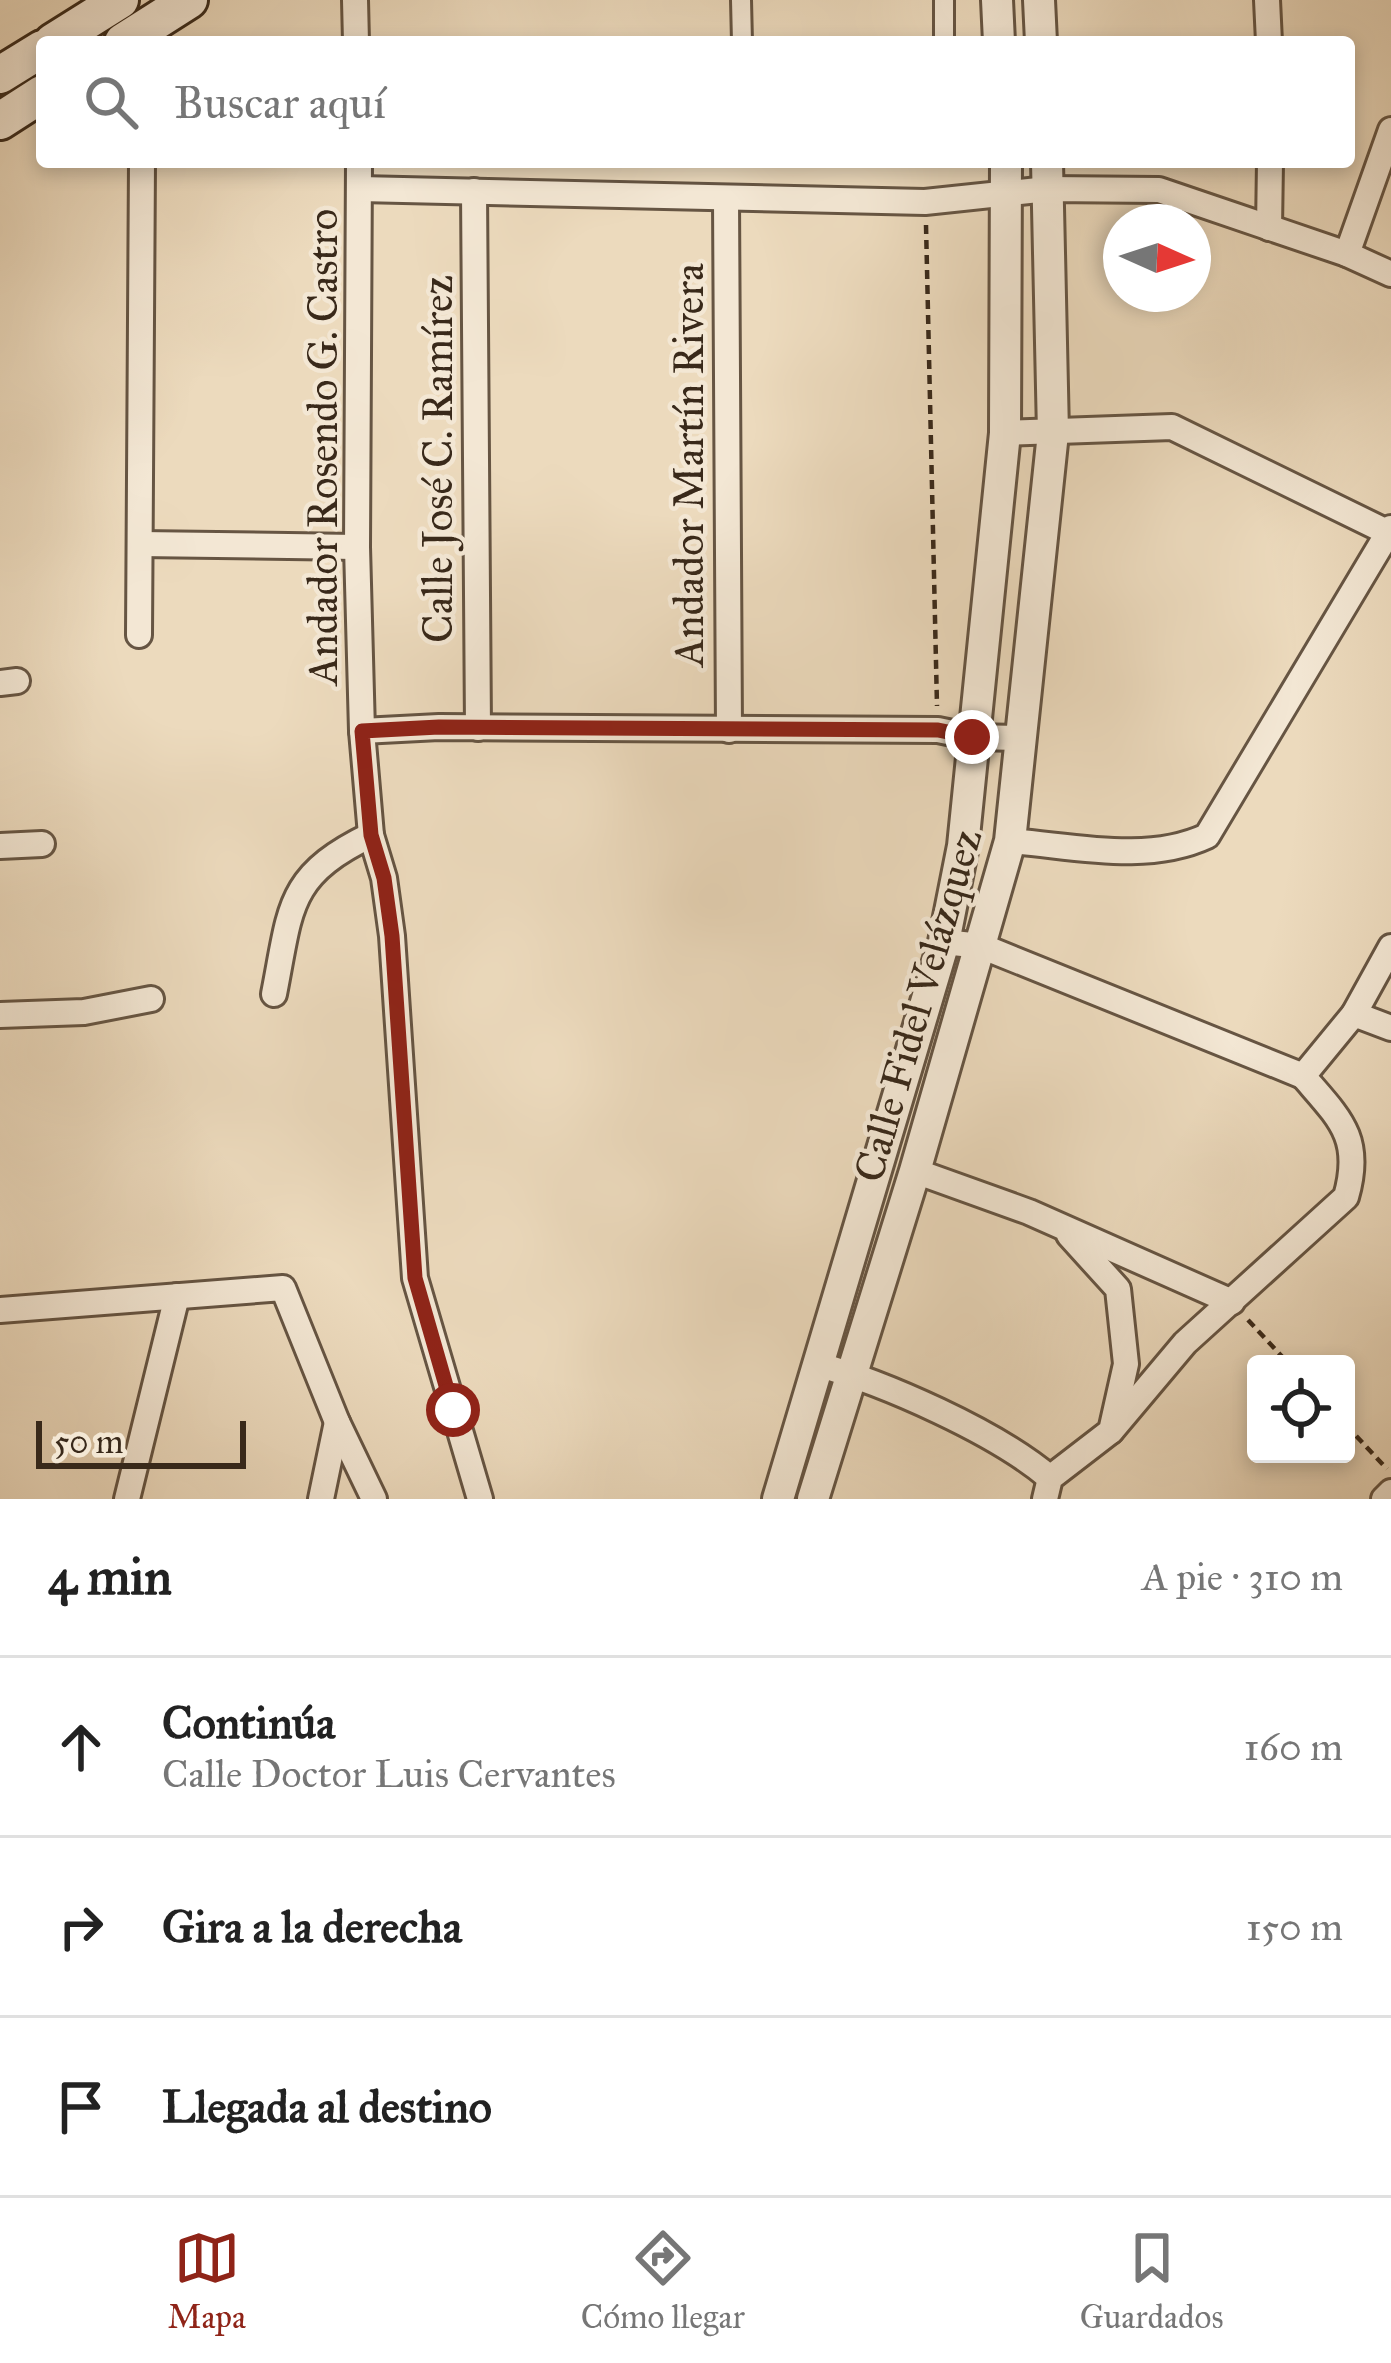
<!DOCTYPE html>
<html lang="es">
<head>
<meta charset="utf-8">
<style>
  :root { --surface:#fff; --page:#f2f2f2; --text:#222; --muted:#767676; --line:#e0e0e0; --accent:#8f2418 }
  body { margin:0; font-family:"IM FELL Great Primer",serif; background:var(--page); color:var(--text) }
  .controls { position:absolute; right:36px; bottom:36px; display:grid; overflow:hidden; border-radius:12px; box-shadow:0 6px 18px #0003 }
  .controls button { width:108px; height:108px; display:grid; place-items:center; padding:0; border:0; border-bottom:3px solid var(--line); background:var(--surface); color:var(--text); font:60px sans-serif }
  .compass { position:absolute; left:1103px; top:204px; width:108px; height:108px; border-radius:50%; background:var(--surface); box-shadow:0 6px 18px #0003; rotate:93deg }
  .scale { position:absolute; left:36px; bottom:30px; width:210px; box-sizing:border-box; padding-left:12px; border:6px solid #39291a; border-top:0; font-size:33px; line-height:42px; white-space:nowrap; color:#39291a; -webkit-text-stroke:9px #f3e7d4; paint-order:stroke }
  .stop { position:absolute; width:36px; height:36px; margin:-27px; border:9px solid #8f2418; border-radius:50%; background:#fff }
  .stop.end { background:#8f2418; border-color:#fff; box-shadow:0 3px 12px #0008 }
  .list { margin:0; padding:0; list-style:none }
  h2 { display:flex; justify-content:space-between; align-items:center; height:156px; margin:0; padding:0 48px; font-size:51px }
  h2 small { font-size:39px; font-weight:400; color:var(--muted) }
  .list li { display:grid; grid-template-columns:78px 1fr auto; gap:36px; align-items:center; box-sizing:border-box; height:180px; padding:0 48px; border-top:3px solid var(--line) }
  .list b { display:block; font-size:45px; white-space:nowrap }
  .list p { margin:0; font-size:39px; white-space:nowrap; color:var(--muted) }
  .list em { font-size:39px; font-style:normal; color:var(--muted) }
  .icon { flex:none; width:66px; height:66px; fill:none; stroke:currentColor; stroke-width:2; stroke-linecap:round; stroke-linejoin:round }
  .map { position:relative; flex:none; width:1391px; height:1499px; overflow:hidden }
  .search { position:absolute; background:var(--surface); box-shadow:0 6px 18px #0003; left:36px; right:36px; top:36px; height:132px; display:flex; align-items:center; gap:30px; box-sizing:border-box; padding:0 42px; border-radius:12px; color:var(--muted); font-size:45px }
  .sheet { height:696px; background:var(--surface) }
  nav { display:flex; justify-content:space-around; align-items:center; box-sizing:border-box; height:168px; border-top:3px solid var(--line); background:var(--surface); font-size:33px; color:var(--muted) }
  nav a { display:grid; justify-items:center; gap:6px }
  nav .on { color:var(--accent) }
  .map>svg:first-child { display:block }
</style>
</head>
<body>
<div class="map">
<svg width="1391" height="1499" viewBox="0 0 1391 1499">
  <rect width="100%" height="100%" fill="#ecdabd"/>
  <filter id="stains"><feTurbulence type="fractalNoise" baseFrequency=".00167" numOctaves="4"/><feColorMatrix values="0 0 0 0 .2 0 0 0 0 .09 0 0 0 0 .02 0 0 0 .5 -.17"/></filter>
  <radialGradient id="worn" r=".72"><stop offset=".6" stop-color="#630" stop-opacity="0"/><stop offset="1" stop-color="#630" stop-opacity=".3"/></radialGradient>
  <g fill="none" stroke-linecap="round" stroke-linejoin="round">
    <defs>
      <g id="pedestrian">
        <path d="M741,0L742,42"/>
        <path d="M944,42V0"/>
      </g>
      <g id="minor">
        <path d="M355,0L356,42"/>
        <path d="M1267,0L1269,42"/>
        <path d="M359,162L357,547L362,731L371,835L384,878L392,936L415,1278L480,1499"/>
        <path d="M360,189L925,202L1048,189L1159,190L1347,254L1391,274"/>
        <path d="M474,191L478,728"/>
        <path d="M726,199L729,730"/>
        <path d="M1269,228L1270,162"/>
        <path d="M1347,254L1391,130"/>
        <path d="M1005,433L1172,427L1391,534"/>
        <path d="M140,544L357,547"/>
        <path d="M139,635L142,162"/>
        <path d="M0,683L17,681"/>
        <path d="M362,731L439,727L938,730L972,737L1021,738"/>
        <path d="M1010,841C1074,846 1147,864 1207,836L1391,528"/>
        <path d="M0,846L42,844"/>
        <path d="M944,942L981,946L1303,1076L1354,1014L1391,1028"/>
        <path d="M274,994C291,908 286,876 371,835"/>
        <path d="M1354,1014L1391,947"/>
        <path d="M0,1015L84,1012L151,999"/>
        <path d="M915,1171L1029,1212L1232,1302"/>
        <path d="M0,1310L283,1288L337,1422L374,1499"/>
        <path d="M816,1364C885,1383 996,1432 1050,1478"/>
        <path d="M1111,1431L1185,1343L1346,1197C1363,1138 1340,1119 1303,1076"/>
        <path d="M127,1499L177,1296"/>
        <path d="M321,1499L337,1422"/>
        <path d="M1045,1499L1050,1478L1111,1431L1126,1364L1118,1289L1069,1235"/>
        <path d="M1384,1499L1391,1492"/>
      </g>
      <g id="tertiary">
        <path d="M997,0L999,42"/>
        <path d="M1039,0L1041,42"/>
        <path d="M778,1499L944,942L963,846L1005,433L1006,162"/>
        <path d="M813,1499L915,1171L1010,841L1053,433L1047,162"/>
      </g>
      <g id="secondary">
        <path d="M53,42L120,0"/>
        <path d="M123,42L189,0"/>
        <path d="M0,75L42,49"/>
        <path d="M0,121L42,94"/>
      </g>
    </defs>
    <use href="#pedestrian" stroke="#665543" stroke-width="24"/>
    <use href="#minor" stroke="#665543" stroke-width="30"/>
    <use href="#tertiary" stroke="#665543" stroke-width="36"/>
    <use href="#secondary" stroke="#39291a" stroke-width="42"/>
    <g stroke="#39291a" stroke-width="4.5" stroke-dasharray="9 6" stroke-linecap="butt">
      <path d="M926,225L937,706"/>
      <path d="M1248,1320L1289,1364"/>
      <path d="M1346,1425L1387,1469"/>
    </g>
    <use href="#pedestrian" stroke="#f3e7d4" stroke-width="18"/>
    <use href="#minor" stroke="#f3e7d4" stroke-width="24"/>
    <use href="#tertiary" stroke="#f3e7d4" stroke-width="30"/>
    <use href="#secondary" stroke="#f3e7d4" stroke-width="36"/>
  </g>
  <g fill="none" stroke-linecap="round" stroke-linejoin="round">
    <path stroke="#8f2418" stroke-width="15" d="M453,1410L415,1278L392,936L384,878L371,835L362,731L439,727L938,730L972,737"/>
  </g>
  <g text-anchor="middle" stroke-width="9" stroke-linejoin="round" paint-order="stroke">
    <g font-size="42" fill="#39291a" stroke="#f3e7d4">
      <text transform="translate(322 447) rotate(-90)" y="15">Andador Rosendo G. Castro</text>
      <text transform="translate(437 459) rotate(-90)" y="15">Calle José C. Ramírez</text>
      <text transform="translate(688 465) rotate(-90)" y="15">Andador Martín Rivera</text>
      <text transform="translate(917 1005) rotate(-74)" y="15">Calle Fidel Velázquez</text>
    </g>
  </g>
  <rect width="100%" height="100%" filter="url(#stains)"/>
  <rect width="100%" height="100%" fill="url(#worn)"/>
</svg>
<div class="controls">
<button><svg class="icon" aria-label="locate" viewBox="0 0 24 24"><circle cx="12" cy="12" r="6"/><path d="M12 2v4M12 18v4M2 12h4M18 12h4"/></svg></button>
</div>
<svg class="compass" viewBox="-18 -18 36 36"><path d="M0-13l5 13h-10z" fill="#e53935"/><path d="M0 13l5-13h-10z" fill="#767676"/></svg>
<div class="scale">50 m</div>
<div class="stop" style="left:453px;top:1410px"></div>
<div class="stop end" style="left:972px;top:737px"></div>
<div class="search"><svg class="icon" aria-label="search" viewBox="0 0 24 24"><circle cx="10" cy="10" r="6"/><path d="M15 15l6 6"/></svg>Buscar aquí</div>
</div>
<section class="sheet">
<h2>4 min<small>A pie · 310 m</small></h2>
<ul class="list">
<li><svg class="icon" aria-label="ahead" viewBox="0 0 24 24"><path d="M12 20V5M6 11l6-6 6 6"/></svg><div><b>Continúa</b><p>Calle Doctor Luis Cervantes</p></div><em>160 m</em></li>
<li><svg class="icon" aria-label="right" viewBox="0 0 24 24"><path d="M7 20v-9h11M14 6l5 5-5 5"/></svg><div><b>Gira a la derecha</b></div><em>150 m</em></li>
<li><svg class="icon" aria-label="arrive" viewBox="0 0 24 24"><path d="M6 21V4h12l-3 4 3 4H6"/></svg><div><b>Llegada al destino</b></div></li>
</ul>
</section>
<nav>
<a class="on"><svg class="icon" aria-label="map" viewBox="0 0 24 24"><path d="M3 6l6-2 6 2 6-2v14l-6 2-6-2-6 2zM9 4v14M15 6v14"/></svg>Mapa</a>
<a><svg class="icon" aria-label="directions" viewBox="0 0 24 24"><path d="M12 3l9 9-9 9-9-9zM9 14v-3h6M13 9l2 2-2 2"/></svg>Cómo llegar</a>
<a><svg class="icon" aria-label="saved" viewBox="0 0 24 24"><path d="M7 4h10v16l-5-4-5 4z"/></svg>Guardados</a>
</nav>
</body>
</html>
